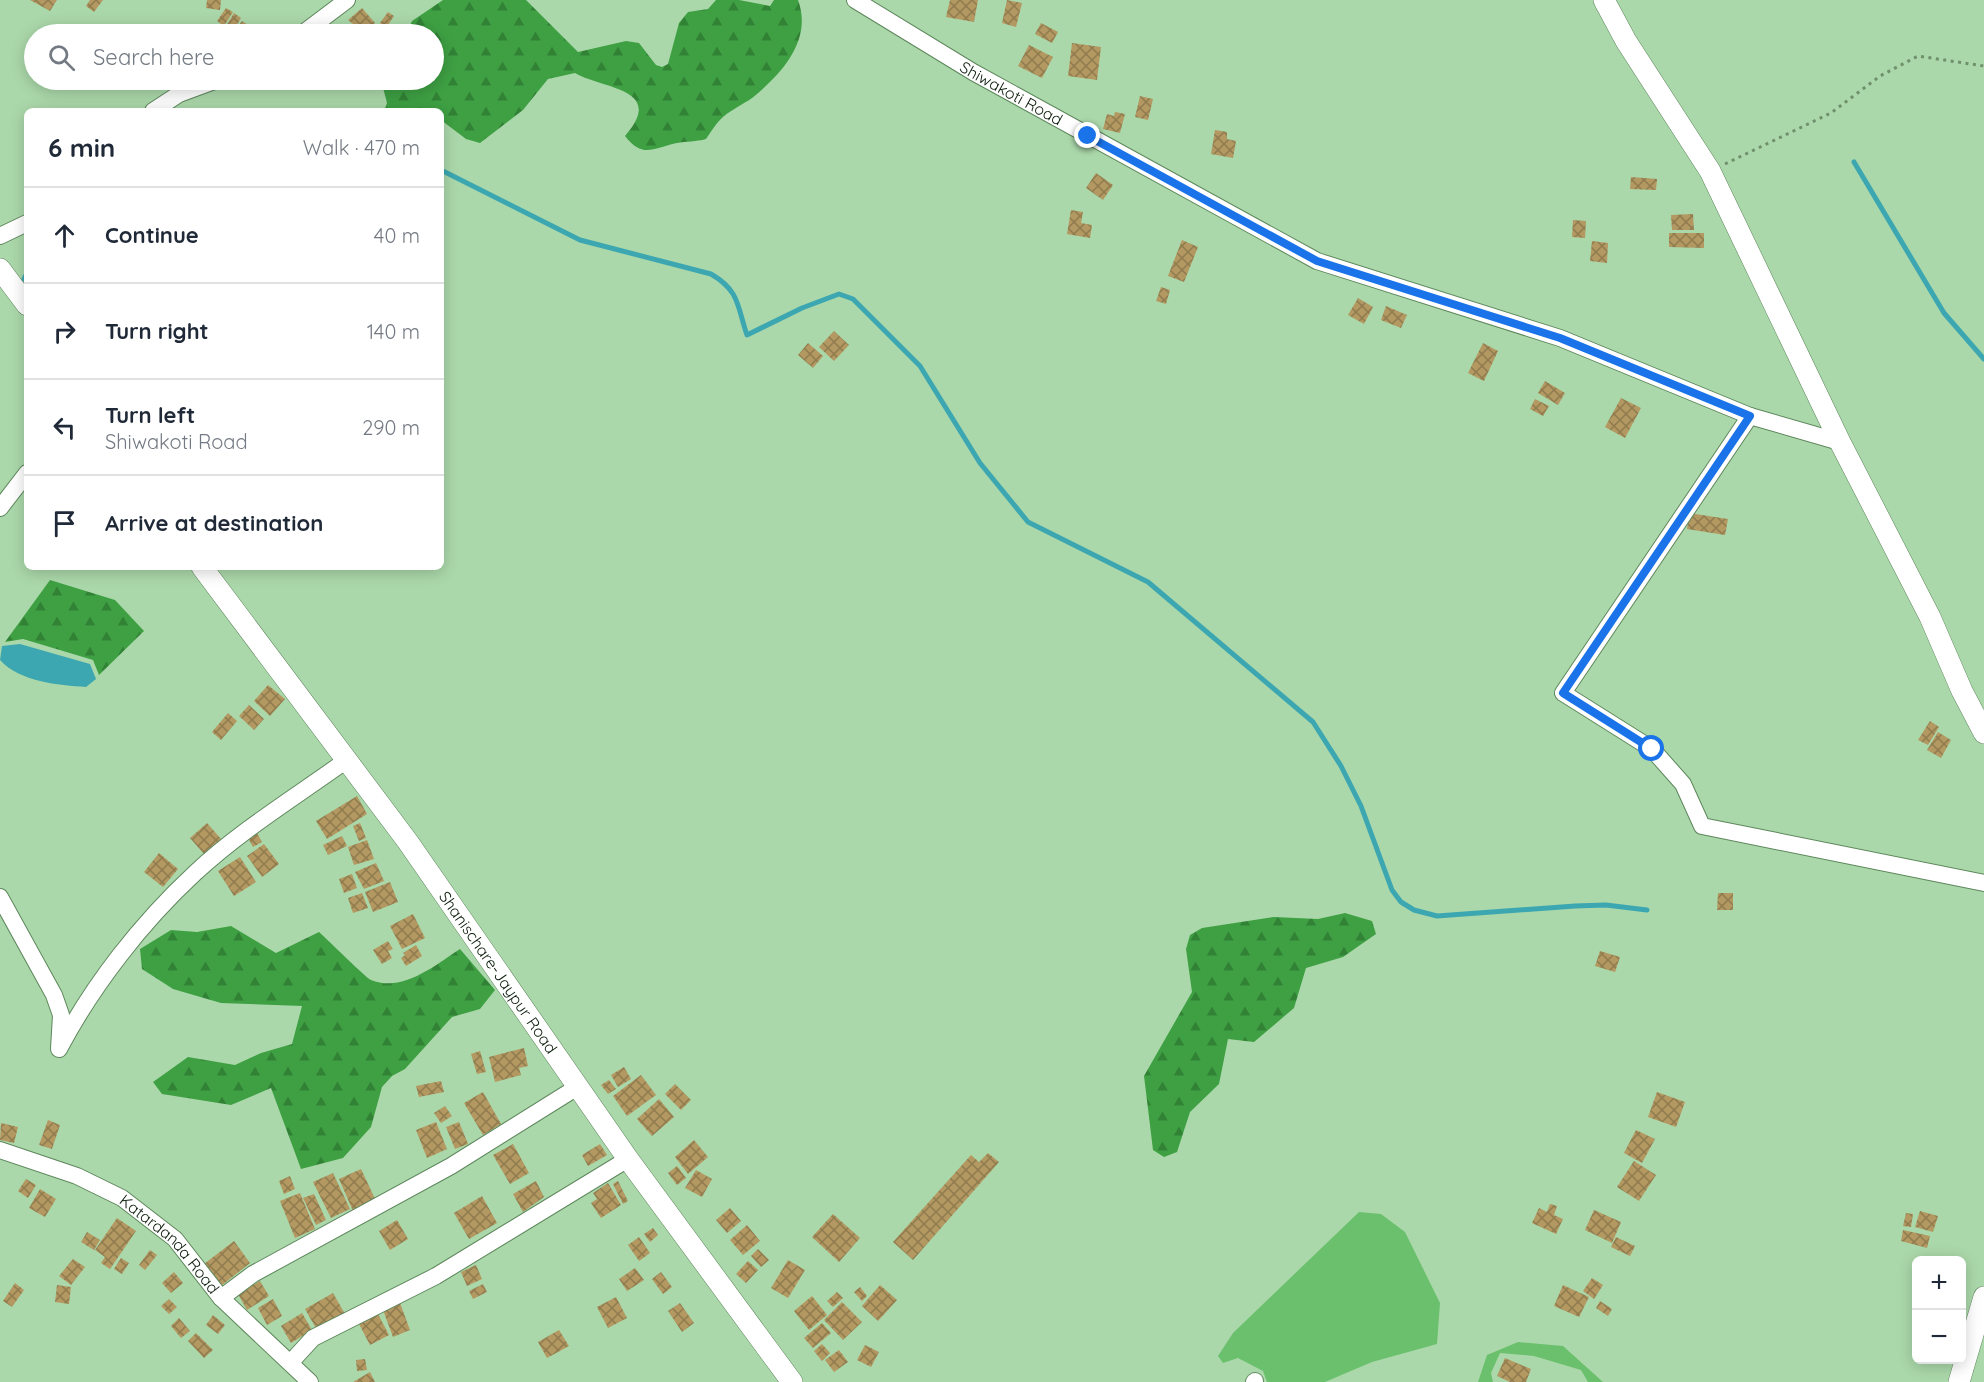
<!DOCTYPE html>
<html lang="en">
<head>
<meta charset="utf-8">
<style>
  :root { --surface:#fff; --page:#f6f6f7; --text:#1f2937; --muted:#747a83; --line:#e0e1e3 }
  body { margin:0; font-family:Quicksand,sans-serif; background:var(--page); color:var(--text) }
  .controls { position:absolute; right:18px; bottom:18px; display:grid; overflow:hidden; border-radius:9px; box-shadow:0 3px 15px #0003 }
  .controls button { width:54px; height:54px; display:grid; place-items:center; padding:0; border:0; border-bottom:2px solid var(--line); background:var(--surface); color:var(--text); font:30px sans-serif }
  .stop { position:absolute; width:18px; height:18px; margin:-14px; border:4px solid #1a73e8; border-radius:50%; background:#fff }
  .stop.end { background:#1a73e8; border-color:#fff; box-shadow:0 2px 6px #0008 }
  .list { margin:0; padding:0; list-style:none }
  h2 { display:flex; justify-content:space-between; align-items:center; height:78px; margin:0; padding:0 24px; font-size:26px }
  h2 small { font-size:20px; font-weight:400; color:var(--muted) }
  .list li { display:grid; grid-template-columns:39px 1fr auto; gap:18px; align-items:center; box-sizing:border-box; height:96px; padding:0 24px; border-top:2px solid var(--line) }
  .list b { display:block; font-size:22px; white-space:nowrap }
  .list p { margin:0; font-size:20px; white-space:nowrap; color:var(--muted) }
  .list em { font-size:20px; font-style:normal; color:var(--muted) }
  .icon { flex:none; width:33px; height:33px; fill:none; stroke:currentColor; stroke-width:2; stroke-linecap:round; stroke-linejoin:round }
  .map { position:relative; flex:none; width:1984px; height:1382px; overflow:hidden }
  .search { position:absolute; background:var(--surface); box-shadow:0 3px 15px #0003; left:24px; top:24px; width:420px; height:66px; display:flex; align-items:center; gap:15px; box-sizing:border-box; padding:0 21px; border-radius:33px; color:var(--muted); font-size:22px }
  .panel { position:absolute; background:var(--surface); box-shadow:0 3px 15px #0003; left:24px; top:108px; width:420px; height:462px; border-radius:9px }
  .map>svg:first-child { display:block }
</style>
</head>
<body>
<div class="map">
<svg width="1984" height="1382" viewBox="0 0 1984 1382">
  <defs>
    <pattern id="forest-firs" width="22" height="20" patternUnits="userSpaceOnUse" patternTransform="scale(1.5)"><rect width="22" height="20" fill="#3ea043"/><path d="M5 1l3.5 6h-7zM16 11l3.5 6h-7z" fill="#328236"/></pattern>
    <pattern id="building-cross-hatch" width="8" height="8" patternUnits="userSpaceOnUse" patternTransform="scale(1.5)"><rect width="8" height="8" fill="#b39861"/><path d="M0 0l8 8M0 8l8-8" fill="none" stroke="#907b4e"/></pattern>
  </defs>
  <rect width="100%" height="100%" fill="#abd8aa"/>
  <g fill="#6ac06c">
    <path d="M1359,1212L1381,1214L1405,1232L1440,1303L1437,1344L1372,1362L1325,1382H1267L1263,1371L1238,1358L1223,1363L1218,1356L1233,1333Z"/>
    <path d="M1518,1342L1563,1346L1603,1382H1588L1581,1370L1534,1356L1500,1353L1491,1373L1493,1382H1478L1487,1355Z"/>
  </g>
  <g fill="url(#forest-firs)">
    <path d="M443,0H526L578,52L626,41L639,43L656,65L662,67L668,64L679,23L688,12L708,9L716,0H739L770,6L774,0H798C812,38 785,70 757,94C747,103 733,108 723,117C716,123 711,132 706,139C696,142 686,141 677,143C653,148 643,159 625,136C667,88 602,89 575,73L548,79L523,110L480,143L466,139L441,120V111H384L387,103L381,80H434V34H406L412,21Z"/>
    <path d="M50,580L115,600L144,631L99,675L93,660L23,639L5,642Z"/>
    <path d="M1345,913L1372,921L1376,934L1343,957L1306,968L1294,1008L1254,1042L1228,1039L1219,1084L1190,1112L1177,1152L1164,1157L1153,1150L1144,1076L1192,992L1186,949L1190,935L1202,928L1274,917L1318,919Z"/>
    <path d="M231,926L276,953L319,932C327,939 367,979 371,980C403,993 435,965 460,949L495,990L480,1009L452,1017L405,1069L392,1076L382,1087L371,1127L343,1158L301,1169L271,1088L231,1105L162,1094L153,1082L188,1057L235,1065L261,1053L292,1044L302,1006L221,1003L173,989L142,969L140,949L171,930L197,932Z"/>
  </g>
  <path fill="#3da7b1" d="M20,644L90,664L96,679L86,687C58,685 20,682 0,660L2,646Z"/>
  <g fill="none" stroke-linecap="round" stroke-linejoin="round">
    <g stroke="#3da7b1" stroke-width="5">
      <path d="M1854,162L1944,313L1984,359"/>
      <path d="M441,170L580,240L711,274C740,291 737,306 747,335L802,308L839,294L853,299L920,366L980,463L1028,522L1148,582L1313,722L1341,766L1361,806L1392,890L1401,902L1414,910L1437,916L1575,906L1606,905L1647,910"/>
      <path d="M24,279L27,273"/>
    </g>
  </g>
  <g fill="url(#building-cross-hatch)">
    <path d="M30,0H57L50,11Z"/>
    <path d="M90,0H103L94,12L86,6Z"/>
    <path d="M207,0H221L220,10L206,8Z"/>
    <path d="M950,0H978L974,22L946,17Z"/>
    <path d="M1007,0L1022,3L1016,27L1002,23Z"/>
    <path d="M226,8L233,12L224,26L217,21Z"/>
    <path d="M362,8L375,23L364,33L348,20Z"/>
    <path d="M388,12L394,16L386,28L380,23Z"/>
    <path d="M234,13L241,18L232,33L225,28Z"/>
    <path d="M242,21L248,25L241,34H237L234,32Z"/>
    <path d="M1041,23L1058,32L1052,43L1035,34Z"/>
    <path d="M1072,43L1101,47L1097,80L1068,76Z"/>
    <path d="M1029,45L1053,57L1042,78L1018,66Z"/>
    <path d="M1140,96L1153,99L1148,120L1135,117Z"/>
    <path d="M1115,112L1125,114L1120,133L1103,129L1107,114L1114,116Z"/>
    <path d="M1215,130L1227,132V139L1236,141L1233,158L1211,154Z"/>
    <path d="M1096,173L1113,185L1103,200L1086,188Z"/>
    <path d="M1631,177L1657,179L1656,190L1630,189Z"/>
    <path d="M1071,210L1083,212L1081,223L1092,225L1090,238L1067,234Z"/>
    <path d="M1693,214L1694,230H1672L1671,215Z"/>
    <path d="M1573,220L1586,221L1585,238L1572,237Z"/>
    <path d="M1669,233H1704V248L1669,247Z"/>
    <path d="M1182,240L1198,247L1184,282L1168,276Z"/>
    <path d="M1592,241L1608,243L1607,263L1590,261Z"/>
    <path d="M1161,287L1170,290L1166,304L1156,301Z"/>
    <path d="M1358,298L1373,307L1364,324L1348,315Z"/>
    <path d="M1386,306L1407,315L1401,328L1381,320Z"/>
    <path d="M834,331L849,345L834,361L819,347Z"/>
    <path d="M808,343L823,356L813,368L798,355Z"/>
    <path d="M1483,343L1498,351L1484,381L1468,373Z"/>
    <path d="M1545,381L1565,393L1558,405L1538,393Z"/>
    <path d="M1621,398L1641,408L1625,438L1605,427Z"/>
    <path d="M1535,399L1549,406L1543,416L1530,409Z"/>
    <path d="M1689,513L1728,519L1725,535L1687,529Z"/>
    <path d="M268,685L285,699L270,716L254,701Z"/>
    <path d="M249,705L264,719L254,730L239,716Z"/>
    <path d="M228,713L237,721L221,740L212,732Z"/>
    <path d="M1930,721L1939,727L1928,745L1918,740Z"/>
    <path d="M1938,732L1951,740L1941,758L1927,750Z"/>
    <path d="M357,796L367,814L327,839L316,821Z"/>
    <path d="M207,823L221,839L204,854L190,838Z"/>
    <path d="M360,823L366,838L359,841L353,826Z"/>
    <path d="M257,833L262,842L253,847L248,838Z"/>
    <path d="M342,836L347,846L328,855L323,845Z"/>
    <path d="M367,840L374,859L354,865L348,847Z"/>
    <path d="M264,844L279,864L262,877L247,856Z"/>
    <path d="M159,853L178,869L163,887L144,872Z"/>
    <path d="M240,857L256,882L234,896L218,871Z"/>
    <path d="M376,863L384,881L364,889L355,872Z"/>
    <path d="M352,874L357,888L344,893L339,879Z"/>
    <path d="M390,882L398,902L373,912L365,892Z"/>
    <path d="M362,893L368,908L353,913L348,898Z"/>
    <path d="M1718,893H1733V910H1717Z"/>
    <path d="M413,914L425,938L402,949L390,926Z"/>
    <path d="M388,941L393,949L388,951L392,958L382,964L373,950Z"/>
    <path d="M416,945L422,956L406,966L401,958L405,955L403,953Z"/>
    <path d="M1600,951L1620,957L1615,972L1595,966Z"/>
    <path d="M524,1048L528,1066L519,1068L521,1075L495,1082L489,1057Z"/>
    <path d="M480,1051L486,1072L477,1074L471,1054Z"/>
    <path d="M624,1067L631,1079L618,1087L611,1075Z"/>
    <path d="M641,1075L656,1095L627,1116L613,1096Z"/>
    <path d="M609,1080L616,1089L608,1094L601,1085Z"/>
    <path d="M441,1081L444,1092L419,1097L416,1086Z"/>
    <path d="M675,1084L691,1100L681,1110L665,1094Z"/>
    <path d="M483,1092L501,1124L483,1135L464,1103Z"/>
    <path d="M1657,1092L1685,1102L1676,1127L1648,1117Z"/>
    <path d="M659,1099L674,1117L652,1136L637,1119Z"/>
    <path d="M445,1106L452,1116L441,1123L434,1113Z"/>
    <path d="M48,1120L60,1125L52,1149L39,1145Z"/>
    <path d="M436,1122L447,1149L427,1158L416,1130Z"/>
    <path d="M459,1122L468,1144L455,1149L446,1127Z"/>
    <path d="M1,1123L18,1127L14,1143L0,1140Z"/>
    <path d="M1636,1130L1655,1139L1642,1163L1624,1153Z"/>
    <path d="M694,1140L708,1157L688,1174L675,1157Z"/>
    <path d="M513,1144L529,1173L510,1184L493,1155Z"/>
    <path d="M600,1144L607,1155L588,1166L582,1155Z"/>
    <path d="M988,1153L999,1162L913,1260L893,1242L971,1155L979,1162Z"/>
    <path d="M1634,1161L1656,1175L1639,1201L1617,1187Z"/>
    <path d="M677,1166L686,1178L677,1185L668,1173Z"/>
    <path d="M361,1169L376,1201L353,1211L339,1179Z"/>
    <path d="M696,1170L712,1179L702,1197L685,1188Z"/>
    <path d="M333,1173L350,1209L331,1218L313,1182Z"/>
    <path d="M290,1176L295,1189L284,1194L279,1181Z"/>
    <path d="M26,1179L36,1185L28,1198L18,1191Z"/>
    <path d="M536,1181L544,1197L523,1212L513,1194Z"/>
    <path d="M618,1181L628,1201L623,1204L613,1184Z"/>
    <path d="M608,1183L621,1205L601,1218L591,1203L597,1199L593,1193Z"/>
    <path d="M40,1189L56,1199L45,1217L29,1208Z"/>
    <path d="M300,1193L315,1229L295,1238L280,1201Z"/>
    <path d="M314,1194L326,1220L316,1225L303,1198Z"/>
    <path d="M482,1196L497,1223L469,1239L454,1213Z"/>
    <path d="M1550,1204L1557,1206L1554,1215L1563,1219L1556,1234L1532,1223L1539,1208L1547,1212Z"/>
    <path d="M730,1208L741,1221L727,1233L716,1220Z"/>
    <path d="M1594,1210L1621,1222L1612,1243L1585,1230Z"/>
    <path d="M1920,1211L1938,1216L1933,1232L1915,1227Z"/>
    <path d="M1906,1213L1913,1214L1911,1227L1903,1226Z"/>
    <path d="M833,1214L860,1238L839,1262L812,1237Z"/>
    <path d="M117,1218L136,1231L110,1269L101,1263L105,1257L95,1250Z"/>
    <path d="M397,1220L408,1239L390,1250L379,1231Z"/>
    <path d="M747,1225L760,1241L743,1255L730,1240Z"/>
    <path d="M653,1228L658,1235L650,1242L644,1234Z"/>
    <path d="M1903,1230L1930,1236L1927,1248L1901,1241Z"/>
    <path d="M87,1232L100,1240L94,1250L81,1242Z"/>
    <path d="M639,1237L650,1253L639,1261L628,1245Z"/>
    <path d="M1616,1237L1635,1246L1630,1256L1611,1247Z"/>
    <path d="M234,1241L250,1263L221,1286L204,1264Z"/>
    <path d="M758,1249L769,1260L761,1267L751,1256Z"/>
    <path d="M150,1250L157,1255L145,1270L139,1265Z"/>
    <path d="M121,1258L129,1263L122,1274L114,1269Z"/>
    <path d="M73,1259L85,1267L71,1285L59,1276Z"/>
    <path d="M788,1260L805,1270L788,1298L771,1288Z"/>
    <path d="M748,1261L758,1270L746,1283L736,1274Z"/>
    <path d="M476,1265L482,1279L467,1286L461,1272Z"/>
    <path d="M635,1268L644,1280L627,1291L619,1279Z"/>
    <path d="M174,1272L183,1283L171,1293L162,1283Z"/>
    <path d="M661,1272L672,1287L663,1294L652,1279Z"/>
    <path d="M1592,1278L1603,1285L1594,1299L1583,1291Z"/>
    <path d="M260,1281L269,1296L247,1310L238,1294Z"/>
    <path d="M15,1283L24,1290L12,1307L3,1301Z"/>
    <path d="M483,1284L487,1292L473,1299L469,1291Z"/>
    <path d="M57,1285L71,1287L69,1304L55,1302Z"/>
    <path d="M880,1285L897,1300L878,1321L862,1306Z"/>
    <path d="M1563,1285L1589,1297L1579,1317L1554,1306Z"/>
    <path d="M860,1287L867,1296L862,1301L854,1292Z"/>
    <path d="M837,1292L843,1298L833,1307L827,1301Z"/>
    <path d="M333,1293L345,1314L317,1330L305,1309Z"/>
    <path d="M812,1296L827,1315L809,1330L794,1311Z"/>
    <path d="M616,1297L627,1318L608,1328L597,1307Z"/>
    <path d="M169,1299L177,1307L169,1314L161,1306Z"/>
    <path d="M273,1299L282,1316L267,1325L258,1308Z"/>
    <path d="M1600,1301L1612,1309L1608,1316L1596,1308Z"/>
    <path d="M842,1302L862,1322L843,1340L824,1320Z"/>
    <path d="M400,1303L410,1330L393,1337L383,1310Z"/>
    <path d="M680,1303L694,1323L682,1332L668,1311Z"/>
    <path d="M302,1313L312,1330L291,1343L281,1326Z"/>
    <path d="M378,1314L389,1335L370,1345L359,1324Z"/>
    <path d="M213,1315L225,1325L218,1334L206,1325Z"/>
    <path d="M179,1318L190,1331L181,1338L171,1326Z"/>
    <path d="M822,1323L831,1333L813,1348L804,1338Z"/>
    <path d="M559,1330L569,1346L547,1358L538,1342Z"/>
    <path d="M196,1333L213,1350L204,1358L188,1341Z"/>
    <path d="M822,1344L830,1353L822,1361L814,1351Z"/>
    <path d="M865,1345L879,1352L871,1367L857,1360Z"/>
    <path d="M839,1350L848,1362L834,1372L825,1360Z"/>
    <path d="M1505,1358L1531,1369L1526,1382H1510L1497,1376Z"/>
    <path d="M365,1359L367,1370L357,1371L356,1360Z"/>
    <path d="M370,1372L375,1382H353Z"/>
  </g>
  <g fill="none" stroke-linecap="round" stroke-linejoin="round">
    <defs>
      <g id="minor">
        <path id="s1" d="M855,0L973,72L1317,261L1560,338L1750,416L1840,442"/>
        <path d="M302,34L347,0"/>
        <path d="M153,111L179,94L217,80"/>
        <path d="M0,236L27,223"/>
        <path d="M1750,416L1563,693L1652,749L1683,784L1702,826L1984,883"/>
        <path d="M0,508L27,473"/>
        <path d="M0,897L54,995L61,1015L59,1049C93,985 141,923 195,873C241,830 297,796 348,759"/>
        <path id="s2" d="M0,1150L77,1176L122,1198L175,1239L221,1298L310,1382"/>
        <path d="M221,1298L253,1274L451,1166L579,1086"/>
        <path d="M291,1362L313,1338L436,1276L628,1159"/>
        <path d="M1254,1382L1255,1381"/>
      </g>
      <g id="tertiary">
        <path d="M1604,0L1626,41L1710,171L1840,442L1930,617L1962,691L1984,733"/>
        <path d="M0,269L27,305"/>
        <path id="s3" d="M202,567L408,842L628,1159L792,1382"/>
        <path d="M1959,1382L1984,1297"/>
      </g>
    </defs>
    <use href="#minor" stroke="#5d875c" stroke-width="18"/>
    <use href="#tertiary" stroke="#5d875c" stroke-width="22"/>
    <path stroke="#6e906d" stroke-width="3" stroke-dasharray="3 4.5" stroke-linecap="butt" d="M1725,164L1831,113L1880,76L1918,56L1984,66"/>
    <use href="#minor" stroke="#fff" stroke-width="16"/>
    <use href="#tertiary" stroke="#fff" stroke-width="21"/>
  </g>
  <g fill="none" stroke-linecap="round" stroke-linejoin="round">
    <path stroke="#1a73e8" stroke-width="8" d="M1088,136L1317,261L1560,338L1750,416L1563,693L1652,749"/>
  </g>
  <g text-anchor="middle" stroke-width="4.5" stroke-linejoin="round" paint-order="stroke">
    <g font-size="16" fill="#0b1c0b" stroke="#abd8aa">
      <text dy="6" stroke="none"><textPath href="#s1" startOffset="182">Shiwakoti Road</textPath></text>
      <text dy="6" stroke="none"><textPath href="#s3" startOffset="502">Shanischare-Jaypur Road</textPath></text>
      <text dy="6" stroke="none"><textPath href="#s2" startOffset="198">Katardanda Road</textPath></text>
    </g>
  </g>
</svg>
<div class="controls">
<button>+</button>
<button>−</button>
</div>
<div class="stop" style="left:1652px;top:749px"></div>
<div class="stop end" style="left:1088px;top:136px"></div>
<div class="search"><svg class="icon" aria-label="search" viewBox="0 0 24 24"><circle cx="10" cy="10" r="6"/><path d="M15 15l6 6"/></svg>Search here</div>
<section class="panel">
<h2>6 min<small>Walk · 470 m</small></h2>
<ul class="list">
<li><svg class="icon" aria-label="ahead" viewBox="0 0 24 24"><path d="M12 20V5M6 11l6-6 6 6"/></svg><div><b>Continue</b></div><em>40 m</em></li>
<li><svg class="icon" aria-label="right" viewBox="0 0 24 24"><path d="M7 20v-9h11M14 6l5 5-5 5"/></svg><div><b>Turn right</b></div><em>140 m</em></li>
<li><svg class="icon" aria-label="left" viewBox="0 0 24 24"><path d="M17 20v-9H6M10 6l-5 5 5 5"/></svg><div><b>Turn left</b><p>Shiwakoti Road</p></div><em>290 m</em></li>
<li><svg class="icon" aria-label="arrive" viewBox="0 0 24 24"><path d="M6 21V4h12l-3 4 3 4H6"/></svg><div><b>Arrive at destination</b></div></li>
</ul>
</section>
</div>
</body>
</html>
